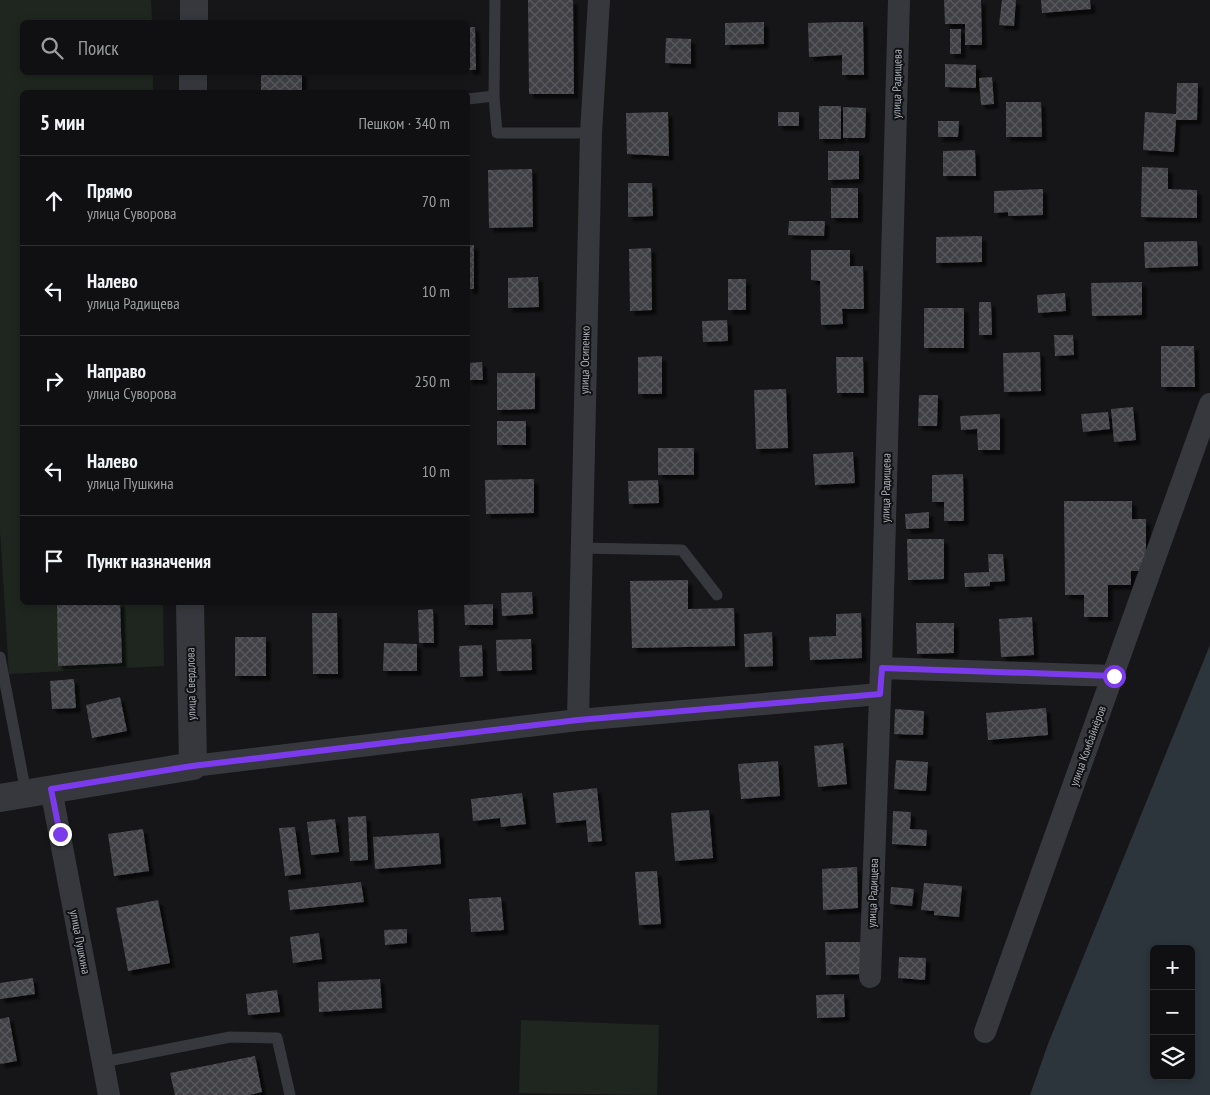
<!DOCTYPE html>
<html lang="ru">
<head>
<meta charset="utf-8">
<style>
  :root { --surface:#101012; --page:#19191b; --text:#f1f3f6; --muted:#9c9d9f; --line:#303032 }
  body { margin:0; font-family:"PT Sans Narrow",sans-serif; background:var(--page); color:var(--text) }
  .controls { position:absolute; right:15px; bottom:15px; display:grid; overflow:hidden; border-radius:8px; box-shadow:0 2px 8px #0003 }
  .controls button { width:45px; height:45px; display:grid; place-items:center; padding:0; border:0; border-bottom:1px solid var(--line); background:var(--surface); color:var(--text); font:25px sans-serif }
  .stop { position:absolute; width:15px; height:15px; margin:-11px; border:4px solid #7c3aed; border-radius:50%; background:#fff }
  .stop.end { background:#7c3aed; border-color:#fff; box-shadow:0 1px 5px #0008 }
  .list { margin:0; padding:0; list-style:none }
  h2 { display:flex; justify-content:space-between; align-items:center; height:65px; margin:0; padding:0 20px; font-size:21px }
  h2 small { font-size:16px; font-weight:400; color:var(--muted) }
  .list li { display:grid; grid-template-columns:32px 1fr auto; gap:15px; align-items:center; box-sizing:border-box; height:90px; padding:0 20px; border-top:1px solid var(--line) }
  .list b { display:block; font-size:19px; white-space:nowrap }
  .list p { margin:0; font-size:16px; white-space:nowrap; color:var(--muted) }
  .list em { font-size:16px; font-style:normal; color:var(--muted) }
  .icon { flex:none; width:28px; height:28px; fill:none; stroke:currentColor; stroke-width:2; stroke-linecap:round; stroke-linejoin:round }
  .map { position:relative; flex:none; width:1210px; height:1095px; overflow:hidden }
  .search { position:absolute; background:var(--surface); box-shadow:0 2px 8px #0003; left:20px; top:20px; width:450px; height:55px; display:flex; align-items:center; gap:12px; box-sizing:border-box; padding:0 18px; border-radius:8px; color:var(--muted); font-size:19px }
  .panel { position:absolute; background:var(--surface); box-shadow:0 2px 8px #0003; left:20px; top:90px; width:450px; height:515px; border-radius:8px }
  .map>svg:first-child { display:block }
</style>
</head>
<body>
<div class="map">
<svg width="1210" height="1095" viewBox="0 0 1210 1095">
  <defs>
    <pattern id="building-cross-hatch" width="8" height="8" patternUnits="userSpaceOnUse" patternTransform="scale(1.25)"><rect width="8" height="8" fill="#404145"/><path d="M0 0l8 8M0 8l8-8" fill="none" stroke="#595a5e"/></pattern>
    <filter id="shadow"><feDropShadow dx="4.5" dy="4.5" stdDeviation="1" flood-color="#0009"/></filter>
  </defs>
  <rect width="100%" height="100%" fill="#161618"/>
  <g fill="#1e261f">
    <path d="M0,0H151L152,22H22V72L153,73V92H22V602L163,603L164,666L9,674L0,530Z"/>
    <path d="M521,1020L659,1025L657,1095L519,1093Z"/>
  </g>
  <path fill="#2c353c" fill-rule="evenodd" d="M1210,645V1095H1030L1048,1044ZM1154,949H1191V1076H1154Z"/>
  <g fill="url(#building-cross-hatch)" filter="url(#shadow)">
    <path d="M528,0H573L574,94H529Z"/>
    <path d="M944,0H981L982,45H965V24H945Z"/>
    <path d="M1002,0H1016L1014,26L999,25Z"/>
    <path d="M1041,0H1090L1091,9L1042,13Z"/>
    <path d="M764,22V44L725,45V23Z"/>
    <path d="M842,22H863L864,75H842V55L809,57L808,23Z"/>
    <path d="M468,27H475L476,70H468Z"/>
    <rect x="950" y="29" width="11" height="25"/>
    <path d="M666,38L691,39V64L665,63Z"/>
    <path d="M945,64L976,65V88L945,87Z"/>
    <rect x="261" y="72" width="41" height="20"/>
    <path d="M992,77L994,104L981,105L979,78Z"/>
    <path d="M1177,83H1198L1197,120H1176L1174,152L1143,150L1145,112L1176,114Z"/>
    <path d="M1006,102H1041L1042,137H1006Z"/>
    <rect x="819" y="106" width="22" height="33"/>
    <path d="M843,107L866,108L865,138H843Z"/>
    <path d="M668,112L669,156L627,154L626,113Z"/>
    <rect x="778" y="112" width="21" height="14"/>
    <path d="M938,121H959L958,137H938Z"/>
    <path d="M975,150L976,176H943V151Z"/>
    <path d="M828,151H859V179L828,180Z"/>
    <path d="M1142,167L1168,168V189L1197,190V218L1141,217Z"/>
    <path d="M532,169L533,227L489,228L488,170Z"/>
    <path d="M628,183H652L653,216L628,217Z"/>
    <rect x="831" y="188" width="27" height="30"/>
    <path d="M1043,189V215L1008,216V212L994,213V191Z"/>
    <path d="M789,221H825L824,236L788,235Z"/>
    <path d="M982,236V262L936,263V237Z"/>
    <path d="M1197,241L1198,266L1145,268L1144,242Z"/>
    <rect x="468" y="245" width="6" height="44"/>
    <path d="M651,248L652,310L630,311L629,249Z"/>
    <path d="M811,250H850V266H863L864,309H842L843,324L821,325L820,281L811,280Z"/>
    <path d="M538,277L539,307L508,308V278Z"/>
    <rect x="728" y="279" width="18" height="31"/>
    <path d="M1142,282V315L1092,316L1091,283Z"/>
    <path d="M1065,293L1066,311L1038,313L1037,295Z"/>
    <path d="M979,302H991L992,335H979Z"/>
    <rect x="924" y="308" width="40" height="40"/>
    <path d="M727,320L728,341L703,342L702,321Z"/>
    <path d="M1054,335H1073L1074,355L1055,356Z"/>
    <path d="M1161,346H1194L1195,387H1161Z"/>
    <path d="M1040,352L1041,391L1004,392L1003,353Z"/>
    <path d="M662,356V394H638V357Z"/>
    <path d="M836,357H863L864,393H837Z"/>
    <path d="M482,362L483,380H468V363Z"/>
    <path d="M497,373H535V409L497,410Z"/>
    <path d="M786,389L788,448L756,449L754,390Z"/>
    <path d="M919,395H938L937,426H918Z"/>
    <path d="M1133,407L1136,440L1114,442L1111,409Z"/>
    <path d="M1108,412L1110,429L1083,432L1081,414Z"/>
    <path d="M1000,414V450H978L977,429L961,430L960,416Z"/>
    <rect x="497" y="421" width="29" height="24"/>
    <rect x="658" y="448" width="36" height="27"/>
    <path d="M853,452L855,483L815,485L813,454Z"/>
    <path d="M963,474L964,521H944V502H932V475Z"/>
    <path d="M534,479V513L486,514L485,480Z"/>
    <path d="M658,480L659,503L629,504L628,481Z"/>
    <path d="M1064,501H1132V519H1146V571H1131V585H1108V617H1084V595H1065Z"/>
    <path d="M929,512V528L906,529L905,514Z"/>
    <path d="M907,539H944V579L908,580Z"/>
    <path d="M988,554H1003L1005,581L990,582V586L965,587L964,573L989,572Z"/>
    <path d="M688,580V609L734,608L735,646L632,648L630,581Z"/>
    <path d="M532,592L533,614L502,616L501,593Z"/>
    <path d="M57,602H120L122,663L58,666Z"/>
    <path d="M493,604V625H465L464,605Z"/>
    <path d="M433,609L434,643H419L418,610Z"/>
    <path d="M312,613H337L338,674H313Z"/>
    <path d="M861,613L862,658L810,660L809,637L836,636V614Z"/>
    <path d="M1032,617L1034,655L1001,657L999,619Z"/>
    <path d="M916,623H954V653L917,654Z"/>
    <path d="M772,632L773,666L745,667L744,634Z"/>
    <rect x="235" y="637" width="31" height="39"/>
    <path d="M531,639L532,670L497,671L496,640Z"/>
    <path d="M384,643L417,644V671H383Z"/>
    <path d="M482,645L483,676L460,677L459,646Z"/>
    <path d="M74,679L76,708L52,709L50,681Z"/>
    <path d="M120,697L127,731L92,738L86,705Z"/>
    <path d="M1046,708L1048,735L988,740L986,713Z"/>
    <path d="M895,709L924,711L923,735L894,734Z"/>
    <path d="M843,743L847,784L818,787L814,746Z"/>
    <path d="M896,760L928,762L926,791L894,789Z"/>
    <path d="M778,761L780,796L741,799L738,764Z"/>
    <path d="M597,788L602,841L588,842L586,820L556,823L553,793Z"/>
    <path d="M522,793L526,824L501,827L500,818L473,821L471,799Z"/>
    <path d="M709,810L713,858L675,861L671,813Z"/>
    <path d="M893,811L911,812L910,829L927,830L926,846L892,844Z"/>
    <path d="M366,816L368,860L350,861L348,817Z"/>
    <path d="M335,819L339,852L311,855L307,822Z"/>
    <path d="M295,827L301,874L285,876L279,828Z"/>
    <path d="M143,829L149,871L114,876L108,834Z"/>
    <path d="M439,833L441,864L375,869L373,837Z"/>
    <path d="M857,867L858,908L823,910L822,869Z"/>
    <path d="M657,871L661,924L639,925L635,872Z"/>
    <path d="M361,882L364,902L290,910L288,890Z"/>
    <path d="M924,883L962,886L959,917L934,915V911L921,910Z"/>
    <path d="M891,887L914,889L912,906L890,904Z"/>
    <path d="M501,897L504,930L471,932L469,899Z"/>
    <path d="M158,900L170,963L128,971L116,908Z"/>
    <path d="M407,929V943L385,945L384,930Z"/>
    <path d="M319,933L322,959L293,963L290,937Z"/>
    <path d="M825,942H863L864,974L826,975Z"/>
    <path d="M899,957L926,958L925,980L898,978Z"/>
    <path d="M33,978L35,994L0,999V983Z"/>
    <path d="M380,979L382,1008L319,1012L318,982Z"/>
    <path d="M277,990L280,1012L248,1015L246,994Z"/>
    <path d="M844,994L845,1017L817,1018L816,995Z"/>
    <path d="M9,1017L17,1061L0,1064V1019Z"/>
    <path d="M255,1056L262,1092L249,1095H175L170,1073Z"/>
  </g>
  <g fill="none" stroke-linecap="round" stroke-linejoin="round">
    <g stroke="#37383d" stroke-width="11">
      <path d="M495,0L494,96L497,133H591"/>
      <path d="M468,99L494,96"/>
      <path d="M581,548L682,550L717,595"/>
      <path d="M0,657L26,793"/>
      <path d="M103,1062L230,1037L277,1038L290,1095"/>
    </g>
    <g stroke="#37383d" stroke-width="22">
      <path d="M881,668L1114,676"/>
      <path d="M578,720L591,133L599,0"/>
      <path d="M193,766L578,720L880,694"/>
      <path d="M51,789L109,1095"/>
      <path d="M870,977L881,668L899,0"/>
      <path d="M985,1032L1210,404"/>
    </g>
    <g stroke="#37383d" stroke-width="28">
      <path d="M194,22V0"/>
      <path d="M193,92V72"/>
      <path d="M0,798L193,766L190,602"/>
    </g>
  </g>
  <g fill="none" stroke-linecap="round" stroke-linejoin="round">
    <path stroke="#7c3aed" stroke-width="6" d="M60,834L51,789L192,766L578,720L880,694L882,668L1114,676"/>
  </g>
  <g text-anchor="middle" stroke-width="4" stroke-linejoin="round" paint-order="stroke">
    <g font-size="12" fill="#a8adb8" stroke="#111113">
      <text transform="translate(897 84) rotate(-89)" y="4">улица Радищева</text>
      <text transform="translate(585 360) rotate(-89)" y="4">улица Осипенко</text>
      <text transform="translate(886 488) rotate(-89)" y="4">улица Радищева</text>
      <text transform="translate(191 684) rotate(-91)" y="4">улица Свердлова</text>
      <text transform="translate(1088 746) rotate(-70)" y="4">улица Комбайнёров</text>
      <text transform="translate(873 893) rotate(-88)" y="4">улица Радищева</text>
      <text transform="translate(80 942) rotate(79)" y="4">улица Пушкина</text>
    </g>
  </g>
</svg>
<div class="controls">
<button>+</button>
<button>−</button>
<button><svg class="icon" aria-label="layers" viewBox="0 0 24 24"><path d="M12 4l9 5-9 5-9-5zM3 14l9 5 9-5"/></svg></button>
</div>
<div class="stop" style="left:1114px;top:676px"></div>
<div class="stop end" style="left:60px;top:834px"></div>
<div class="search"><svg class="icon" aria-label="search" viewBox="0 0 24 24"><circle cx="10" cy="10" r="6"/><path d="M15 15l6 6"/></svg>Поиск</div>
<section class="panel">
<h2>5 мин<small>Пешком · 340 m</small></h2>
<ul class="list">
<li><svg class="icon" aria-label="ahead" viewBox="0 0 24 24"><path d="M12 20V5M6 11l6-6 6 6"/></svg><div><b>Прямо</b><p>улица Суворова</p></div><em>70 m</em></li>
<li><svg class="icon" aria-label="left" viewBox="0 0 24 24"><path d="M17 20v-9H6M10 6l-5 5 5 5"/></svg><div><b>Налево</b><p>улица Радищева</p></div><em>10 m</em></li>
<li><svg class="icon" aria-label="right" viewBox="0 0 24 24"><path d="M7 20v-9h11M14 6l5 5-5 5"/></svg><div><b>Направо</b><p>улица Суворова</p></div><em>250 m</em></li>
<li><svg class="icon" aria-label="left" viewBox="0 0 24 24"><path d="M17 20v-9H6M10 6l-5 5 5 5"/></svg><div><b>Налево</b><p>улица Пушкина</p></div><em>10 m</em></li>
<li><svg class="icon" aria-label="arrive" viewBox="0 0 24 24"><path d="M6 21V4h12l-3 4 3 4H6"/></svg><div><b>Пункт назначения</b></div></li>
</ul>
</section>
</div>
</body>
</html>
